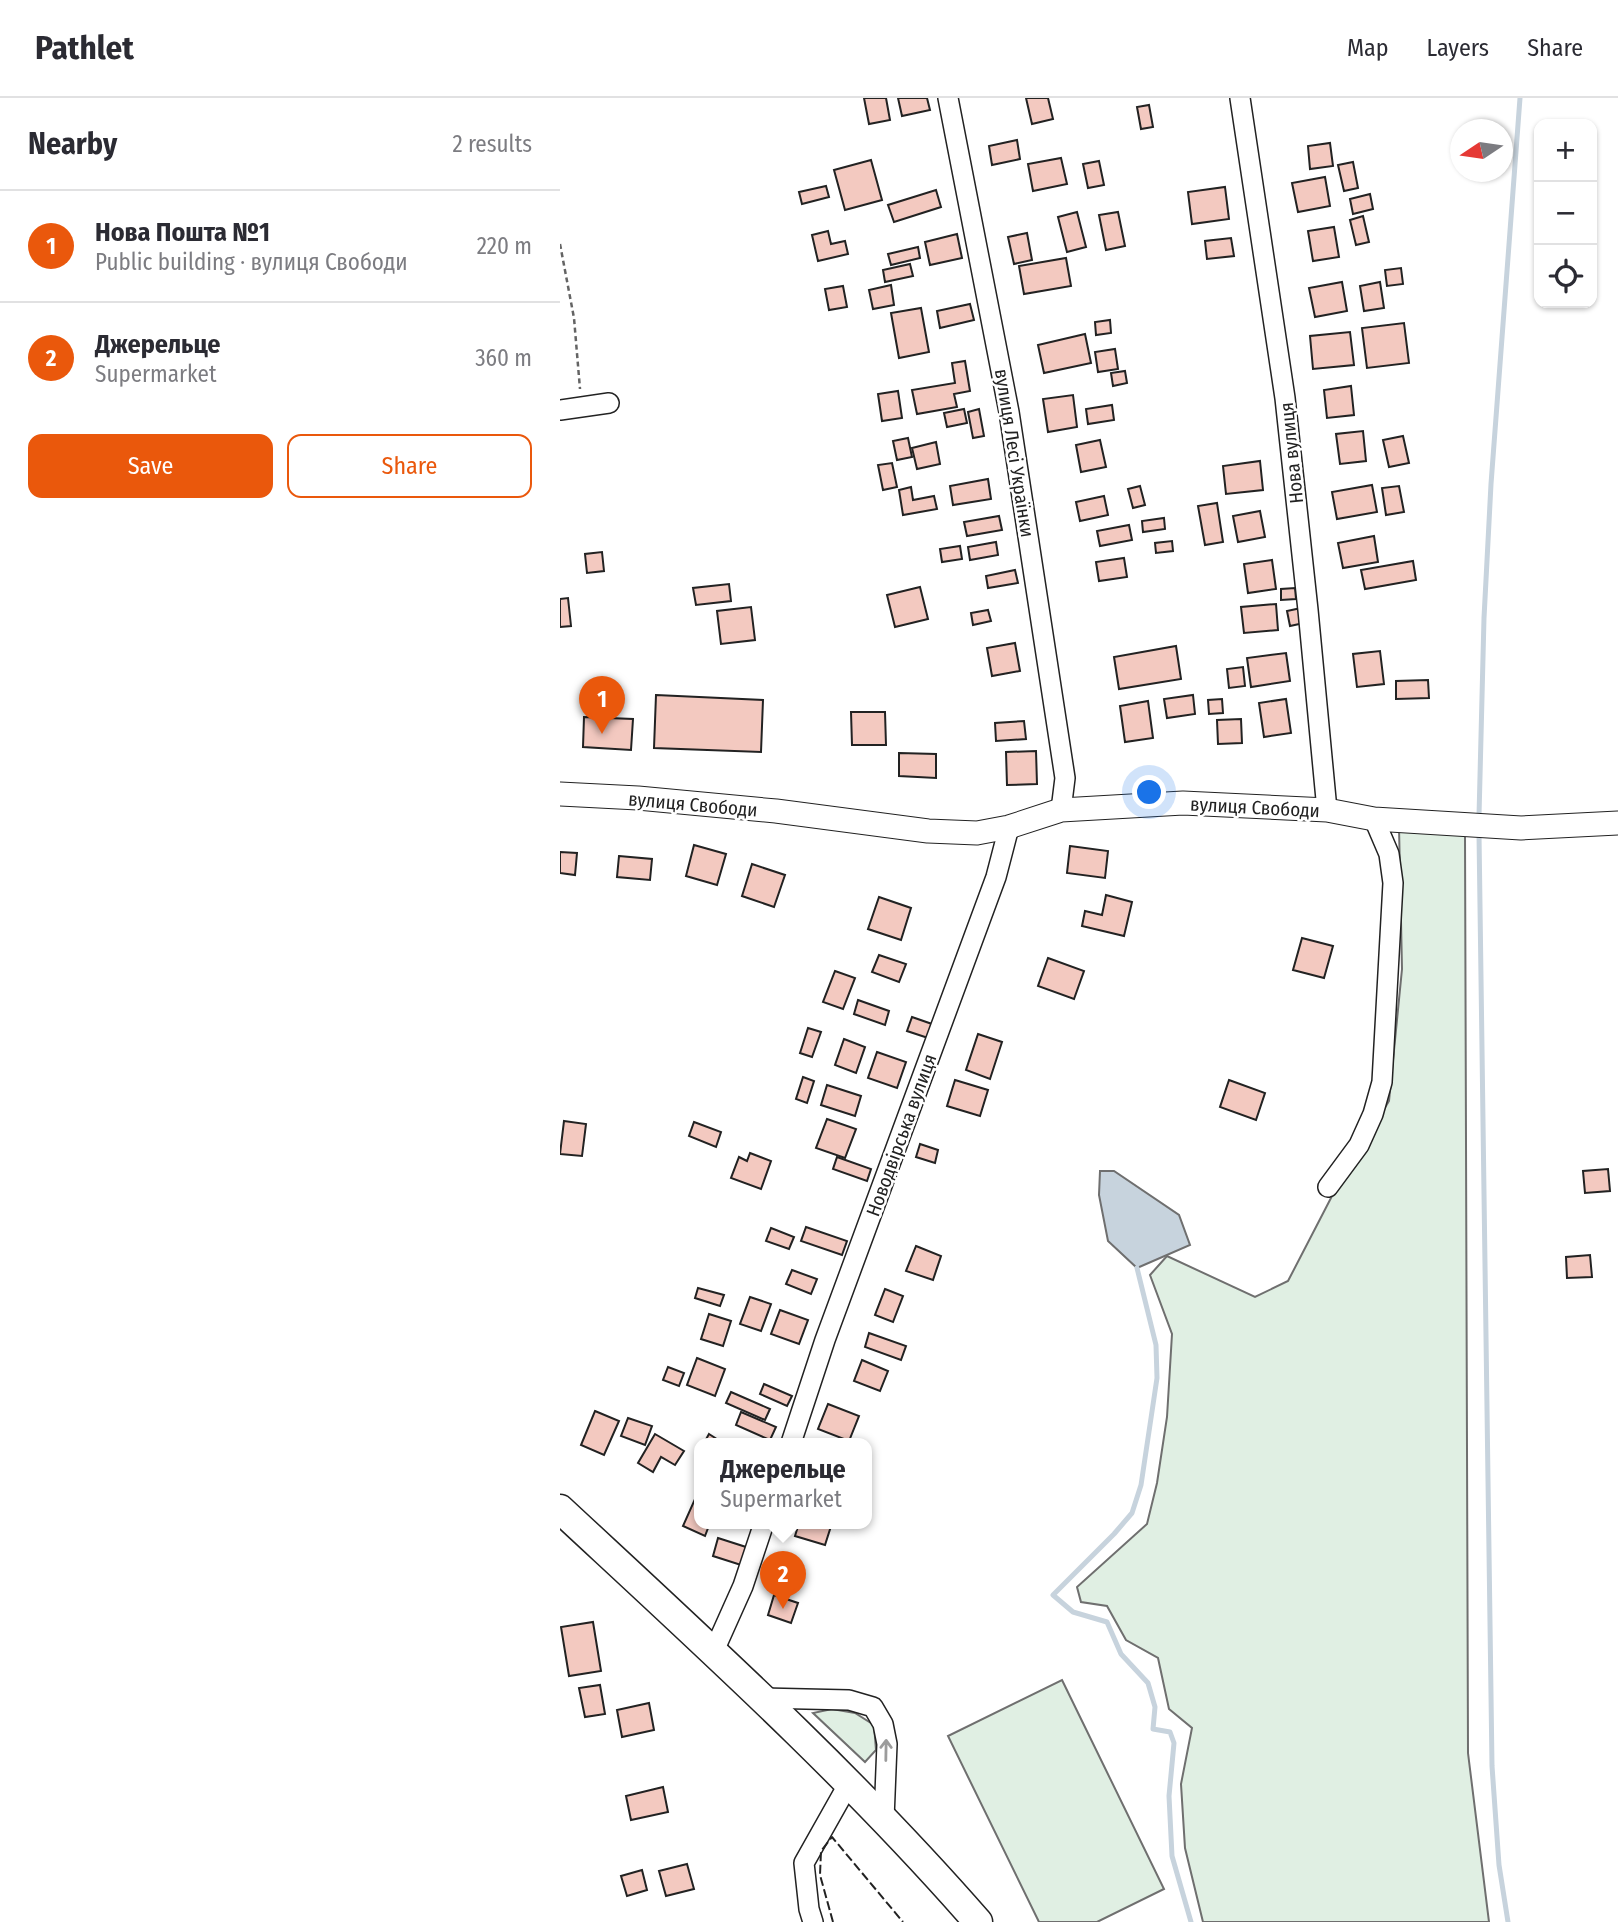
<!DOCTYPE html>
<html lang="en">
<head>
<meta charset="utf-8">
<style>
  :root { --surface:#fff; --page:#f2f2f3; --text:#2b2b33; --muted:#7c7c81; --line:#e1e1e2; --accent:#ea580c }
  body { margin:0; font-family:"Fira Sans Condensed",sans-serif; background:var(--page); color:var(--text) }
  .controls { position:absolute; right:21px; top:21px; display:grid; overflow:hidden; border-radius:14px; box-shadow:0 2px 5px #0004 }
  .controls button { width:63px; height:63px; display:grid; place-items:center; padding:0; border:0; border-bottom:2px solid var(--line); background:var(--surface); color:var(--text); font:35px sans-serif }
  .compass { position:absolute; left:890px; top:21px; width:63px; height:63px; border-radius:50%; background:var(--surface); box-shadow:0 2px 5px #0004; rotate:257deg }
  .you { position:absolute; left:590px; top:695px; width:24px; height:24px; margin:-18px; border:5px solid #fff; border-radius:50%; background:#1a73e8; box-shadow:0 0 0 10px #1a73e833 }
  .badge { display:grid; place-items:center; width:46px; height:46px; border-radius:50%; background:var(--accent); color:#fff; font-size:23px; font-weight:700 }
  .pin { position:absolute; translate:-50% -58px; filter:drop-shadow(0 2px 4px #0008) }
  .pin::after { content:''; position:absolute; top:37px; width:24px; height:21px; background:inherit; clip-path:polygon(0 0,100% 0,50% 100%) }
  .popup { position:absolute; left:134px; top:1340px; width:178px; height:91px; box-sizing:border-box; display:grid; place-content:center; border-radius:14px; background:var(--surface); filter:drop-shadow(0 2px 5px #0005); font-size:23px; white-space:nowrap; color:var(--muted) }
  .popup b { font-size:26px; color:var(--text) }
  .popup::after { content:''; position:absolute; left:50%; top:100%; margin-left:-14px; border:14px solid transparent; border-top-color:var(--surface) }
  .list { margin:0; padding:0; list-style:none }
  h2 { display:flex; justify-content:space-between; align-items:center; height:91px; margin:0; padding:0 28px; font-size:30px }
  h2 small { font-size:23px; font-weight:400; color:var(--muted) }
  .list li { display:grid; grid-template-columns:46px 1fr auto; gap:21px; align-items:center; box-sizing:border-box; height:112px; padding:0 28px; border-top:2px solid var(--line) }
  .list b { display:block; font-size:26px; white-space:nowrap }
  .list p { margin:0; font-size:23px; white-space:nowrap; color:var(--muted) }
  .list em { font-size:23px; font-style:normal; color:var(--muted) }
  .actions { display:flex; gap:14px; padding:21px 28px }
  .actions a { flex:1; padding:16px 0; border:2px solid var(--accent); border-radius:14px; text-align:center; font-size:24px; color:var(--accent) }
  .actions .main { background:var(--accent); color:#fff }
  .icon { flex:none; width:38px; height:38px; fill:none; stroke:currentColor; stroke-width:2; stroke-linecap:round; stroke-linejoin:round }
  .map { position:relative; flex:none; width:1058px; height:1824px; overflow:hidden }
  header { display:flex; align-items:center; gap:42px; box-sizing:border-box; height:98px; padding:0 35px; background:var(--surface); border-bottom:2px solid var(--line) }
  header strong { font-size:33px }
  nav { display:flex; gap:38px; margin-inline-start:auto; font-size:24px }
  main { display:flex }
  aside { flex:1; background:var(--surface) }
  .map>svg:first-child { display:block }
</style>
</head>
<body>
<header>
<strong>Pathlet</strong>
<nav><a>Map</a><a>Layers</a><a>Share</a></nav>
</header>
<main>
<aside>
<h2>Nearby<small>2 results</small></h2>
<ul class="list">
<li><span class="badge">1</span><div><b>Нова Пошта №1</b><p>Public building · вулиця Свободи</p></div><em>220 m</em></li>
<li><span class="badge">2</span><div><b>Джерельце</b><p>Supermarket</p></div><em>360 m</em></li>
</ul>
<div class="actions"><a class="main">Save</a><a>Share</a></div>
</aside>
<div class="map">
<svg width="1058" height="1824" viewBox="0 0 1058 1824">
  <rect width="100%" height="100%" fill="#fff"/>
  <g fill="#e0efe3" stroke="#6f6f6f" stroke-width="2">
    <path d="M839,729L905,737L908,1655L929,1824H643L625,1750L621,1686L632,1630L609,1611L598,1560L566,1542L547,1508L521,1504L517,1489L587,1426L597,1385L607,1319L612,1236L590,1177L607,1158L695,1199L728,1183L772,1098L829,1003L842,871Z"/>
    <path d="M502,1582L604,1791L537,1824H479L388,1638Z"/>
    <path d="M272,1611L295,1615L314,1627L316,1652L305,1664L253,1615Z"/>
  </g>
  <path fill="#c7d3dd" stroke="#6f6f6f" stroke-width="2" d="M540,1073H554L619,1117L630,1147L577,1170L548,1143L539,1097Z"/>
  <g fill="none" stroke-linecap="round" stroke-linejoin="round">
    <g stroke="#c7d3dd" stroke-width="5">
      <path d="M919,718L924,520L931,386L960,0"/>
      <path d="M919,736L932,1668L939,1767L948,1824"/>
      <path d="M577,1170L596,1247L597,1280L581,1387L572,1415L554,1436L493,1497L513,1514L547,1524L561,1556L588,1585L595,1609L593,1631L610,1634L614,1645L609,1698L612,1758L631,1824"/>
    </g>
  </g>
  <g fill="#f3c9c0" stroke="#222" stroke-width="2">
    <path d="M304,0H326L330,22L309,26Z"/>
    <path d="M338,0H367L370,12L342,18Z"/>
    <path d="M466,0H488L493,21L472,26Z"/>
    <path d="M589,7L593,29L581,31L577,9Z"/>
    <path d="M457,42L460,61L432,67L429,48Z"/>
    <path d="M770,45L773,68L750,71L748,48Z"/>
    <path d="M501,60L507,86L473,93L468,66Z"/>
    <path d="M311,62L322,102L285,112L274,72Z"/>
    <path d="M539,63L544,87L528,90L523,66Z"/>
    <path d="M793,64L798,90L784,93L778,67Z"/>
    <path d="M765,79L770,108L738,114L732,85Z"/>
    <path d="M266,88L269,99L242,106L239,94Z"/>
    <path d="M665,89L669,121L632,126L628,94Z"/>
    <path d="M376,92L381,109L334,124L328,107Z"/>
    <path d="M810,96L813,111L793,116L790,101Z"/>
    <path d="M517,114L526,149L507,154L498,119Z"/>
    <path d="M558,114L565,148L546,152L539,117Z"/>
    <path d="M803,118L809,144L796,147L790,122Z"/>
    <path d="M774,129L779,159L753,163L748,133Z"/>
    <path d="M268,133L271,146L285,143L288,156L258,163L252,137Z"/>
    <path d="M467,135L472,162L454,166L448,139Z"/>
    <path d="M397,136L402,160L370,167L365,144Z"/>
    <path d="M671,140L674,158L647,161L645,143Z"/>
    <path d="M358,149L360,160L331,167L328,156Z"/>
    <path d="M506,160L511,188L464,196L459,168Z"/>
    <path d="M350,166L353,178L325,184L323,172Z"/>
    <path d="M841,170L843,186L827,188L825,172Z"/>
    <path d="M782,184L787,213L755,219L749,190Z"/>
    <path d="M820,184L824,210L804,213L800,188Z"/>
    <path d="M331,187L334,207L313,211L309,192Z"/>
    <path d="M283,188L287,209L269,212L265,191Z"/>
    <path d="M410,206L414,222L380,230L377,213Z"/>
    <path d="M361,210L369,254L339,260L331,215Z"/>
    <path d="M550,222L551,235L536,237L535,224Z"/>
    <path d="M844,225L849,265L807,270L802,230Z"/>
    <path d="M790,234L794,267L753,271L750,238Z"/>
    <path d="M525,236L531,265L484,275L478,247Z"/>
    <path d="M555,251L558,271L538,274L535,254Z"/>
    <path d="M405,263L410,293L394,296L397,309L357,316L352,292L395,285L392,265Z"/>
    <path d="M565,273L567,285L553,288L551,275Z"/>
    <path d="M791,288L794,317L767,320L764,292Z"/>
    <path d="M338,293L342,320L322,323L318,296Z"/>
    <path d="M513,297L517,329L488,334L483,301Z"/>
    <path d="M552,307L554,322L528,326L526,311Z"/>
    <path d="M404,311L407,325L387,329L384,315Z"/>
    <path d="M419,311L424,338L413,340L408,314Z"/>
    <path d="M803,333L806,363L780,366L776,336Z"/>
    <path d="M843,338L849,365L829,369L823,342Z"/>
    <path d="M348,340L352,359L337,362L333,343Z"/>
    <path d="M540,342L546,369L521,374L516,347Z"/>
    <path d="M376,344L380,366L357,371L352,350Z"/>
    <path d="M700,363L703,392L666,396L663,368Z"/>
    <path d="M332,365L337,389L323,392L318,367Z"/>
    <path d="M428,381L431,401L393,407L390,388Z"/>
    <path d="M812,387L817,414L777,421L772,394Z"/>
    <path d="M580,388L585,407L573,410L568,391Z"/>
    <path d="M839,388L844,414L826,417L822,390Z"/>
    <path d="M351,389L353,402L374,398L377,411L343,417L339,392Z"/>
    <path d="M544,398L548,417L520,423L516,404Z"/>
    <path d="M657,405L663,444L645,447L638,408Z"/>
    <path d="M700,413L705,439L678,444L673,418Z"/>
    <path d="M439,418L442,432L407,438L404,424Z"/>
    <path d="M604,420L605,431L583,434L582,423Z"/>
    <path d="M569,427L572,442L540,448L537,433Z"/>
    <path d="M814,438L818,464L783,470L778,445Z"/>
    <path d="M612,443L613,453L596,455L595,445Z"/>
    <path d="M436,444L438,457L410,462L408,449Z"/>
    <path d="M400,448L402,461L382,464L380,451Z"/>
    <path d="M42,454L44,473L27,475L25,456Z"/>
    <path d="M564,460L567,479L539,483L536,464Z"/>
    <path d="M712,462L716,491L688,495L684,466Z"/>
    <path d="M853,463L856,482L805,491L801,472Z"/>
    <path d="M455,472L458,485L428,490L426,478Z"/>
    <path d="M169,486L171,503L136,507L133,490Z"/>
    <path d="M360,489L368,521L335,529L327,497Z"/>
    <path d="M735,490L736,501L721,502V491Z"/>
    <path d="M8,500L11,528L0,529V501Z"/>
    <path d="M716,506L718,532L684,535L681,509Z"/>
    <path d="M191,509L195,542L161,546L157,513Z"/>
    <path d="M741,510L744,525L730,528L727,513Z"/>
    <path d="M428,512L431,523L413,527L411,515Z"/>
    <path d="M455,545L460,573L432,578L427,550Z"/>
    <path d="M616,548L621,581L559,591L554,559Z"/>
    <path d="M820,553L824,586L797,589L793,556Z"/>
    <path d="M726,555L730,583L691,589L687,560Z"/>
    <path d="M683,569L685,588L669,590L667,571Z"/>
    <path d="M868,582L869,600L836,601V583Z"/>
    <path d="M96,597L203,602L201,654L94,650Z"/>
    <path d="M633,597L635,616L607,620L604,601Z"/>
    <path d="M662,601L663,615L649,616L648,602Z"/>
    <path d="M726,601L731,635L704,639L699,605Z"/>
    <path d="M588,603L593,640L565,644L560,608Z"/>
    <path d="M291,614H325L326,647H292Z"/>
    <path d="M24,619L73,621L71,652L23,649Z"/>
    <path d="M681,621L682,645L658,646L657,622Z"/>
    <path d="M464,623L466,641L436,643L435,625Z"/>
    <path d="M476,653L477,686L447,687L446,654Z"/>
    <path d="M339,655L376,656V680L339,678Z"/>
    <path d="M134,747L166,756L157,787L126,778Z"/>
    <path d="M510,748L548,753L545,780L507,775Z"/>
    <path d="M0,754L17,755L15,777L0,775Z"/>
    <path d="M59,758L92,761L90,782L57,779Z"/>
    <path d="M192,766L225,777L214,809L182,798Z"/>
    <path d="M546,797L572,804L564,838L522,828L525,813L542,817Z"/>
    <path d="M319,799L351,810L341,842L308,831Z"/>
    <path d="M742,840L773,848L764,880L733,872Z"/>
    <path d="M319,857L346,866L339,884L312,874Z"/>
    <path d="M488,860L524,873L514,901L478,888Z"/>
    <path d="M275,873L295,880L283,911L263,904Z"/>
    <path d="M298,902L329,913L325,927L294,916Z"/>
    <path d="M352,919L372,926L368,940L347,933Z"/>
    <path d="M248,930L261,934L252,959L240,955Z"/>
    <path d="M418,936L442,944L430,981L406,972Z"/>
    <path d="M284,941L305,949L296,975L275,967Z"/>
    <path d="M317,954L346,964L337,990L308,980Z"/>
    <path d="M243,979L254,983L247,1005L236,1001Z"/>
    <path d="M395,982L428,992L420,1018L387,1008Z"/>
    <path d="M669,982L705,995L696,1022L660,1009Z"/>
    <path d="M267,987L301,998L295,1018L261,1007Z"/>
    <path d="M267,1021L296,1031L285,1060L256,1050Z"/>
    <path d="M4,1023L26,1026L22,1058L0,1056Z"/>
    <path d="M134,1024L161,1034L156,1049L129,1038Z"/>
    <path d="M360,1046L378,1052L375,1065L356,1059Z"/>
    <path d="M190,1055L211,1063L201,1091L171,1080L179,1059L187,1063Z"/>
    <path d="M277,1059L311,1071L307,1083L273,1071Z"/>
    <path d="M1048,1071L1050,1093L1025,1095L1023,1073Z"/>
    <path d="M246,1129L287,1143L282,1157L241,1143Z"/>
    <path d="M211,1130L234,1139L229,1151L206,1143Z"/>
    <path d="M356,1148L381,1158L373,1182L346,1173Z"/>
    <path d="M1030,1157L1032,1179L1007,1180L1006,1159Z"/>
    <path d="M232,1172L257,1181L251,1196L226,1186Z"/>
    <path d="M138,1190L164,1197L160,1208L135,1200Z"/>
    <path d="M325,1191L343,1198L333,1224L315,1217Z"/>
    <path d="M190,1199L211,1206L201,1233L180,1226Z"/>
    <path d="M220,1212L248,1222L239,1246L211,1236Z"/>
    <path d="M149,1216L171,1223L163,1248L141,1241Z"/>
    <path d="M309,1235L346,1248L341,1262L305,1249Z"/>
    <path d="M137,1260L165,1271L155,1298L127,1287Z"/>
    <path d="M302,1262L328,1273L320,1293L294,1283Z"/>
    <path d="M108,1269L124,1275L119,1288L103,1282Z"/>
    <path d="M204,1286L232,1298L227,1308L200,1296Z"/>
    <path d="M171,1294L210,1311L205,1322L166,1305Z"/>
    <path d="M268,1306L299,1318L289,1343L258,1331Z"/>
    <path d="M35,1313L59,1323L44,1357L21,1347Z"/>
    <path d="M181,1314L216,1329L210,1342L176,1327Z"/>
    <path d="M68,1320L92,1328L85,1347L61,1338Z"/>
    <path d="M95,1336L124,1353L115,1367L101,1359L93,1374L78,1365Z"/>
    <path d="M149,1336L163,1345H144Z"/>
    <path d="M135,1401L139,1403V1425H150L145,1438L123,1428Z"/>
    <path d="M239,1425H272L265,1447L235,1438Z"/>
    <path d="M158,1440L186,1449L181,1467L153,1458Z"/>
    <path d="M214,1497L238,1505L231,1525L208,1517Z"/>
    <path d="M33,1524L41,1573L9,1578L1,1529Z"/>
    <path d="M40,1587L45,1616L25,1619L19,1590Z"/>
    <path d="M89,1605L94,1632L62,1639L57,1612Z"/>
    <path d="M103,1689L108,1714L71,1722L66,1698Z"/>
    <path d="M127,1766L134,1791L106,1798L99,1773Z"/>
    <path d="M82,1772L87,1792L67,1798L61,1778Z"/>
  </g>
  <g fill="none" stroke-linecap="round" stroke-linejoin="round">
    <defs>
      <g id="minor">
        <path d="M388,0L449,314L505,680L501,712"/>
        <path d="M680,0L725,300L748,512L767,712"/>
        <path d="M0,312L49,305"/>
        <path d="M768,1089L799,1047L813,1016L822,984L833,785L829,756L814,721"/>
        <path d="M231,1345L265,1242L436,779L449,729"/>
        <path d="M153,1555L183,1488L204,1425"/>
        <path d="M202,1600L289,1602L313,1609L323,1626L327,1646L324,1721"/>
        <path d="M253,1824L249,1811L244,1765L289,1685"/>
      </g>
      <path id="major" d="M0,696L78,700L216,713L368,733L417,735L449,729L501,712L623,705L767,712L814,721L961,730L1058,725"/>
      <path id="highway" d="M0,1411C143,1544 289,1676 418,1824"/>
    </defs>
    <use href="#minor" stroke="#222" stroke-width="22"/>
    <use href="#major" stroke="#222" stroke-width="25"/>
    <use href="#highway" stroke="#222" stroke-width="31"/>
    <path stroke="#646464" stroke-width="2.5" stroke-dasharray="5 3.5" stroke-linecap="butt" d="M0,146L14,220L20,291"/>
    <use href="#minor" stroke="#fff" stroke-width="19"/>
    <use href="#major" stroke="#fff" stroke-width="23"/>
    <use href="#highway" stroke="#fff" stroke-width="28"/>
    <path stroke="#222" stroke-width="2" stroke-dasharray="9 3.5" stroke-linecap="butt" d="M273,1824L260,1777L261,1753L272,1739L343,1824"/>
  </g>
  <defs><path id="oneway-shaft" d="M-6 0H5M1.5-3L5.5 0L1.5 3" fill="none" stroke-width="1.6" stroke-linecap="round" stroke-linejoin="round" transform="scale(1.75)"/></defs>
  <use stroke="#9c9c9c" href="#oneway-shaft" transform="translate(326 1652) rotate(-89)"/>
  <g text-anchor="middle" stroke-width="5" stroke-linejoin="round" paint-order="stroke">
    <g font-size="19" fill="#222" stroke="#fff">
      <text transform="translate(455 355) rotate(81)" y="7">вулиця Лесі Українки</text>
      <text transform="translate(731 355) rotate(-96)" y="7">Нова вулиця</text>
      <text transform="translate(133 706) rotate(5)" y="7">вулиця Свободи</text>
      <text transform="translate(695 709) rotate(3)" y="7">вулиця Свободи</text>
      <text transform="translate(341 1037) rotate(-70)" y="7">Новодвірська вулиця</text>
    </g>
  </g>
</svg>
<div class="controls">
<button>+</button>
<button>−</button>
<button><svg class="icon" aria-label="locate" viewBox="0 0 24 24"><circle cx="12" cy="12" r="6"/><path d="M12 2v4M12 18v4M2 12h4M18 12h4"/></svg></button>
</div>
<svg class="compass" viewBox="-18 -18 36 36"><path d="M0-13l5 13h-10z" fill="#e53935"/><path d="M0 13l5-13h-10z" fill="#7c7c81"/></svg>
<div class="you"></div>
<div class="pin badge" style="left:42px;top:636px">1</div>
<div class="pin badge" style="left:223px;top:1511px">2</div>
<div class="popup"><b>Джерельце</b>Supermarket</div>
</div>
</main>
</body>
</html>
